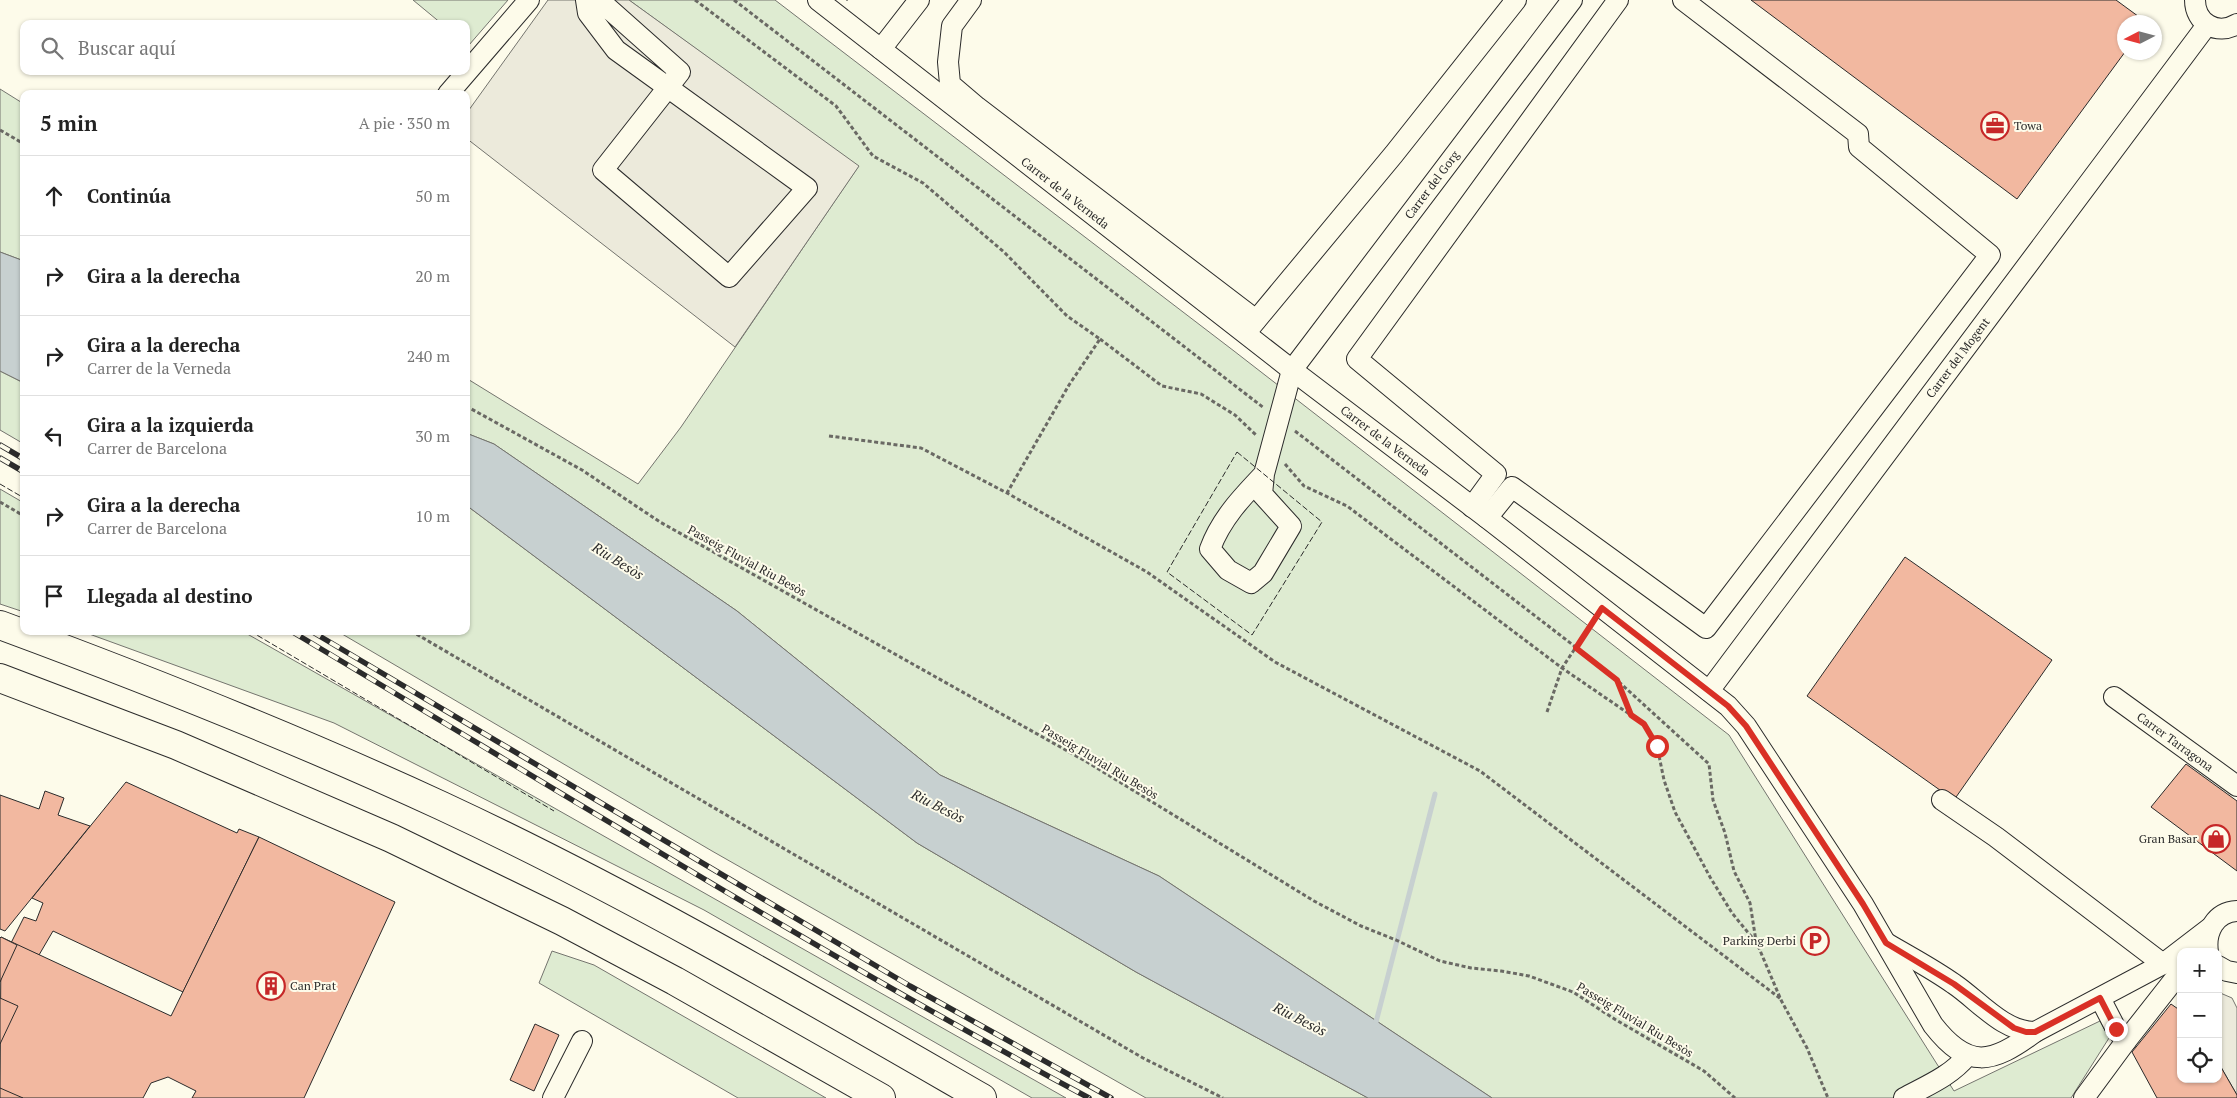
<!DOCTYPE html>
<html lang="es">
<head>
<meta charset="utf-8">
<style>
  :root { --surface:#fff; --page:#f2f2f2; --text:#222; --muted:#767676; --line:#e0e0e0 }
  body { margin:0; font-family:"PT Serif",serif; background:var(--page); color:var(--text) }
  .controls { position:absolute; right:15px; bottom:15px; display:grid; overflow:hidden; border-radius:10px; box-shadow:0 1px 4px #0004 }
  .controls button { width:45px; height:45px; display:grid; place-items:center; padding:0; border:0; border-bottom:1px solid var(--line); background:var(--surface); color:var(--text); font:25px sans-serif }
  .compass { position:absolute; left:2117px; top:15px; width:45px; height:45px; border-radius:50%; background:var(--surface); box-shadow:0 1px 4px #0004; rotate:264deg }
  .stop { position:absolute; width:15px; height:15px; margin:-11px; border:4px solid #d93025; border-radius:50%; background:#fff }
  .stop.end { background:#d93025; border-color:#fff; box-shadow:0 1px 5px #0008 }
  .list { margin:0; padding:0; list-style:none }
  h2 { display:flex; justify-content:space-between; align-items:center; height:65px; margin:0; padding:0 20px; font-size:21px }
  h2 small { font-size:16px; font-weight:400; color:var(--muted) }
  .list li { display:grid; grid-template-columns:32px 1fr auto; gap:15px; align-items:center; box-sizing:border-box; height:80px; padding:0 20px; border-top:1px solid var(--line) }
  .list b { display:block; font-size:19px; white-space:nowrap }
  .list p { margin:0; font-size:16px; white-space:nowrap; color:var(--muted) }
  .list em { font-size:16px; font-style:normal; color:var(--muted) }
  .icon { flex:none; width:28px; height:28px; fill:none; stroke:currentColor; stroke-width:2; stroke-linecap:round; stroke-linejoin:round }
  .map { position:relative; flex:none; width:2237px; height:1098px; overflow:hidden }
  .search { position:absolute; background:var(--surface); box-shadow:0 1px 4px #0004; left:20px; top:20px; width:450px; height:55px; display:flex; align-items:center; gap:12px; box-sizing:border-box; padding:0 18px; border-radius:10px; color:var(--muted); font-size:19px }
  .panel { position:absolute; background:var(--surface); box-shadow:0 1px 4px #0004; left:20px; top:90px; width:450px; height:545px; border-radius:10px }
  .map>svg:first-child { display:block }
</style>
</head>
<body>
<div class="map">
<svg width="2237" height="1098" viewBox="0 0 2237 1098">
  <rect width="100%" height="100%" fill="#fdfbea"/>
  <g fill="#deebd1" stroke="#74746e">
    <path d="M413,0H508L469,45L466,43V24H442Z"/>
    <path d="M629,0H775L1234,351L1729,735L1954,1091L2100,1021L2109,1038L2071,1098H1492L1159,876L940,775L737,611L494,444L466,433V378L638,484L681,427L858,167Z"/>
    <path d="M0,89L24,104V261L0,252Z"/>
    <path d="M0,371L24,383V444L0,430Z"/>
    <path d="M0,489L24,503V612L0,604Z"/>
    <path d="M466,505L917,843L1136,972L1368,1098H1146L712,851L337,631H466Z"/>
    <path d="M81,631H242L1066,1098H1032L704,910L334,723Z"/>
    <path d="M552,951L594,965L826,1098H738L539,983Z"/>
  </g>
  <g fill="#eceadb" stroke="#74746e">
    <path d="M548,0H629L859,166L735,347L466,138V114Z"/>
    <path d="M2218,992L2232,998L2237,1008V1095L2218,1062Z"/>
  </g>
  <g fill="#c7d0d0" stroke="#74746e">
    <path d="M0,252L24,261V383L0,371Z"/>
    <path d="M466,433L494,444L737,611L940,775L1159,876L1492,1098H1368L1136,972L917,843L466,505Z"/>
  </g>
  <g fill="none" stroke-linecap="round" stroke-linejoin="round">
    <path stroke="#c7d0d0" stroke-width="5" d="M1375,1026L1435,794"/>
  </g>
  <g fill="#f2b8a0" stroke="#2b2b2b">
    <path d="M1751,0H2116L2146,22H2124L2125,52L2017,199Z"/>
    <path d="M1905,557L2052,660L1954,800L1807,696Z"/>
    <path d="M2186,764L2237,801V871L2151,807Z"/>
    <path d="M126,782L237,833L239,829L259,837L183,992L53,931L39,955L11,943L24,917L36,921L43,903L32,898Z"/>
    <path d="M45,791L64,798L58,815L90,826L5,931L0,929V795L39,809Z"/>
    <path d="M259,837L395,902L304,1098H192L196,1091L168,1077L151,1083L143,1098H0L1,937L171,1016Z"/>
    <path d="M1,937L17,945L0,982V938Z"/>
    <path d="M0,998L18,1006L0,1044Z"/>
    <path d="M2171,1004L2181,1011V1079H2218V1062L2237,1095V1098H2157L2132,1052Z"/>
    <path d="M535,1024L559,1035L534,1091L510,1080Z"/>
    <path d="M0,1088L23,1098H0Z"/>
  </g>
  <g fill="none" stroke-linecap="round" stroke-linejoin="round">
    <defs>
      <g id="minor">
        <path d="M586,0L588,13L616,50L807,188L729,277L603,170L680,72L599,0"/>
        <path d="M818,0L1292,370L1487,518L1728,706L1746,726L1863,904L1933,1025C1968,1070 1992,1064 2035,1032L2163,964L2210,928"/>
        <path d="M971,0L952,26L948,62L950,84L977,107L1256,320"/>
        <path d="M2195,0C2195,23 2217,36 2237,24"/>
        <path d="M881,49L919,0"/>
        <path d="M448,94L529,0"/>
        <path d="M1248,330L1394,154L1516,0"/>
        <path d="M1264,474C1242,497 1221,519 1210,549L1228,570L1251,583L1263,573L1291,526L1262,494L1264,474L1292,370L1572,0"/>
        <path d="M1472,507L1496,474L1357,359L1618,0"/>
        <path d="M1487,518L1512,487L1706,628L1990,255L1859,147L1858,134L1683,0"/>
        <path d="M1709,691L2207,25"/>
        <path d="M2114,697L2237,786"/>
        <path d="M1942,800L1996,837L2163,964"/>
        <path d="M1888,944C1910,957 1933,969 1954,984C1978,1000 2003,1032 2035,1032"/>
        <path d="M2208,952C2205,932 2215,912 2237,911"/>
        <path d="M2218,966L2227,971L2237,973"/>
        <path d="M2100,998L2116,1029L2126,1041"/>
        <path d="M553,1098L582,1041"/>
        <path d="M1904,1098C1926,1086 1951,1076 1967,1056"/>
        <path d="M2084,1098L2126,1041L2181,971"/>
      </g>
      <g id="highway">
        <path d="M0,625C149,680 297,739 442,806C627,892 805,996 982,1098"/>
        <path d="M0,678L176,745L391,838L562,921L675,981L881,1098"/>
      </g>
    </defs>
    <use href="#minor" stroke="#2b2b2b" stroke-width="22"/>
    <use href="#highway" stroke="#2b2b2b" stroke-width="30"/>
    <g stroke="#6a6964" stroke-width="3" stroke-dasharray="4 2.5" stroke-linecap="butt">
      <path d="M695,0L836,106L873,156L923,183L1004,252L1067,316L1100,339L1069,385L1007,493"/>
      <path d="M734,0L1264,408"/>
      <path d="M0,130L24,144"/>
      <path d="M1100,339L1162,386L1201,394L1235,415L1256,435"/>
      <path d="M466,406L582,470L660,522L1087,762L1314,901L1361,926L1396,940L1440,961L1471,968L1501,971L1529,976L1573,992L1616,1020L1704,1071L1735,1098"/>
      <path d="M1295,431L1608,672L1709,764L1713,800L1725,833L1734,871L1750,903L1756,941L1781,1000L1807,1048L1828,1098"/>
      <path d="M829,436L921,448L1007,493L1147,572L1275,662L1480,771L1781,999"/>
      <path d="M1285,464L1304,486L1347,506L1562,668L1644,724L1657,746L1664,780L1675,812L1710,877L1732,913L1755,941"/>
      <path d="M0,502L24,516"/>
      <path d="M411,631L1143,1058L1223,1098"/>
      <path d="M1618,683L1631,714"/>
      <path d="M1547,712L1562,668L1592,623"/>
    </g>
    <use href="#minor" stroke="#fdfbea" stroke-width="20"/>
    <use href="#highway" stroke="#fdfbea" stroke-width="28"/>
    <defs>
      <g id="rail">
        <path d="M0,445L24,459"/>
        <path d="M0,458L24,472"/>
        <path d="M291,631C556,789 817,952 1089,1098"/>
        <path d="M311,631L910,986L1111,1098"/>
      </g>
    </defs>
    <use href="#rail" stroke="#2b2b2b" stroke-width="5.5"/>
    <use href="#rail" stroke="#fdfbea" stroke-width="4" stroke-dasharray="11" stroke-linecap="butt"/>
    <g stroke="#2b2b2b" stroke-width="1" stroke-dasharray="6 2.5" stroke-linecap="butt">
      <path d="M846,0H848"/>
      <path d="M1237,452L1322,522L1252,635L1167,572Z"/>
      <path d="M0,484L24,498"/>
      <path d="M250,631L554,811"/>
    </g>
  </g>
  <g fill="none" stroke-linecap="round" stroke-linejoin="round">
    <path stroke="#d93025" stroke-width="6" d="M1657,746L1644,724L1631,715L1617,680L1576,648L1602,608L1728,706L1746,726L1863,904L1886,943L1954,984L2014,1028L2026,1032H2035L2100,998L2116,1029"/>
  </g>
  <defs>
    <symbol id="office-ring" viewBox="-11 -11 22 22"><circle r="9.5" fill="#fdfbea" stroke="#c62828" stroke-width="1.5"/><path d="M-6-3h4V-5.5h4V-3h4V5H-6ZM-1-4.5V-3h2v-1.5ZM-6 0V1H6V0Z" fill="#c62828"/></symbol>
    <symbol id="shop-ring" viewBox="-11 -11 22 22"><circle r="9.5" fill="#fdfbea" stroke="#c62828" stroke-width="1.5"/><path d="M-5-2.5h2.3a2.7 3.5 0 0 1 5.4 0H5L5.5 6h-11ZM-1.5-2.5h3a1.5 2.3 0 0 0-3 0Z" fill="#c62828"/></symbol>
    <symbol id="parking-ring" viewBox="-11 -11 22 22"><circle r="9.5" fill="#fdfbea" stroke="#c62828" stroke-width="1.5"/><path d="M-3.5-5.5H1a3.5 3.5 0 0 1 0 7H-1V5.5H-3.5ZM-1-3.4V-.6H.8a1.4 1.4 0 0 0 0-2.8Z" fill="#c62828"/></symbol>
    <symbol id="building-ring" viewBox="-11 -11 22 22"><circle r="9.5" fill="#fdfbea" stroke="#c62828" stroke-width="1.5"/><path d="M-4-6H4V6H1V3H-1V6H-4ZM-2.5-4.3h1.7v1.8h-1.7ZM.8-4.3h1.7v1.8H.8ZM-2.5-1h1.7V.8h-1.7ZM.8-1h1.7V.8H.8Z" fill="#c62828"/></symbol>
  </defs>
  <g fill-rule="evenodd">
    <use href="#office-ring" x="1979" y="110" width="32" height="32"/>
    <use href="#shop-ring" x="2200" y="823" width="32" height="32"/>
    <use href="#parking-ring" x="1799" y="925" width="32" height="32"/>
    <use href="#building-ring" x="255" y="970" width="32" height="32"/>
  </g>
  <g text-anchor="middle" stroke-width="4" stroke-linejoin="round" paint-order="stroke">
    <g font-size="12" fill="#2b2b2b" stroke="#fdfbea" text-anchor="start">
      <text x="2014" y="130">Towa</text>
      <text x="2197" y="843" text-anchor="end">Gran Basar</text>
      <text x="1796" y="945" text-anchor="end">Parking Derbi</text>
      <text x="290" y="990">Can Prat</text>
    </g>
    <g font-size="12" fill="#2b2b2b" stroke="#fdfbea">
      <text transform="translate(1432 185) rotate(-53)" y="4">Carrer del Gorg</text>
      <text transform="translate(1065 193) rotate(38)" y="4">Carrer de la Verneda</text>
      <text transform="translate(1958 358) rotate(-53)" y="4">Carrer del Mogent</text>
      <text transform="translate(1385 441) rotate(37)" y="4">Carrer de la Verneda</text>
      <text transform="translate(747 561) rotate(29)" y="4">Passeig Fluvial Riu Besòs</text>
      <text transform="translate(2175 742) rotate(36)" y="4">Carrer Tarragona</text>
      <text transform="translate(1100 762) rotate(31)" y="4">Passeig Fluvial Riu Besòs</text>
      <text transform="translate(1635 1020) rotate(31)" y="4">Passeig Fluvial Riu Besòs</text>
    </g>
    <g font-size="14" font-style="italic" fill="#2b2b2b" stroke="#fdfbea">
      <text transform="translate(618 561) rotate(32)" y="5">Riu Besòs</text>
      <text transform="translate(938 806) rotate(27)" y="5">Riu Besòs</text>
      <text transform="translate(1300 1019) rotate(27)" y="5">Riu Besòs</text>
    </g>
  </g>
</svg>
<div class="controls">
<button>+</button>
<button>−</button>
<button><svg class="icon" aria-label="locate" viewBox="0 0 24 24"><circle cx="12" cy="12" r="6"/><path d="M12 2v4M12 18v4M2 12h4M18 12h4"/></svg></button>
</div>
<svg class="compass" viewBox="-18 -18 36 36"><path d="M0-13l5 13h-10z" fill="#e53935"/><path d="M0 13l5-13h-10z" fill="#767676"/></svg>
<div class="stop" style="left:1657px;top:746px"></div>
<div class="stop end" style="left:2116px;top:1029px"></div>
<div class="search"><svg class="icon" aria-label="search" viewBox="0 0 24 24"><circle cx="10" cy="10" r="6"/><path d="M15 15l6 6"/></svg>Buscar aquí</div>
<section class="panel">
<h2>5 min<small>A pie · 350 m</small></h2>
<ul class="list">
<li><svg class="icon" aria-label="ahead" viewBox="0 0 24 24"><path d="M12 20V5M6 11l6-6 6 6"/></svg><div><b>Continúa</b></div><em>50 m</em></li>
<li><svg class="icon" aria-label="right" viewBox="0 0 24 24"><path d="M7 20v-9h11M14 6l5 5-5 5"/></svg><div><b>Gira a la derecha</b></div><em>20 m</em></li>
<li><svg class="icon" aria-label="right" viewBox="0 0 24 24"><path d="M7 20v-9h11M14 6l5 5-5 5"/></svg><div><b>Gira a la derecha</b><p>Carrer de la Verneda</p></div><em>240 m</em></li>
<li><svg class="icon" aria-label="left" viewBox="0 0 24 24"><path d="M17 20v-9H6M10 6l-5 5 5 5"/></svg><div><b>Gira a la izquierda</b><p>Carrer de Barcelona</p></div><em>30 m</em></li>
<li><svg class="icon" aria-label="right" viewBox="0 0 24 24"><path d="M7 20v-9h11M14 6l5 5-5 5"/></svg><div><b>Gira a la derecha</b><p>Carrer de Barcelona</p></div><em>10 m</em></li>
<li><svg class="icon" aria-label="arrive" viewBox="0 0 24 24"><path d="M6 21V4h12l-3 4 3 4H6"/></svg><div><b>Llegada al destino</b></div></li>
</ul>
</section>
</div>
</body>
</html>
